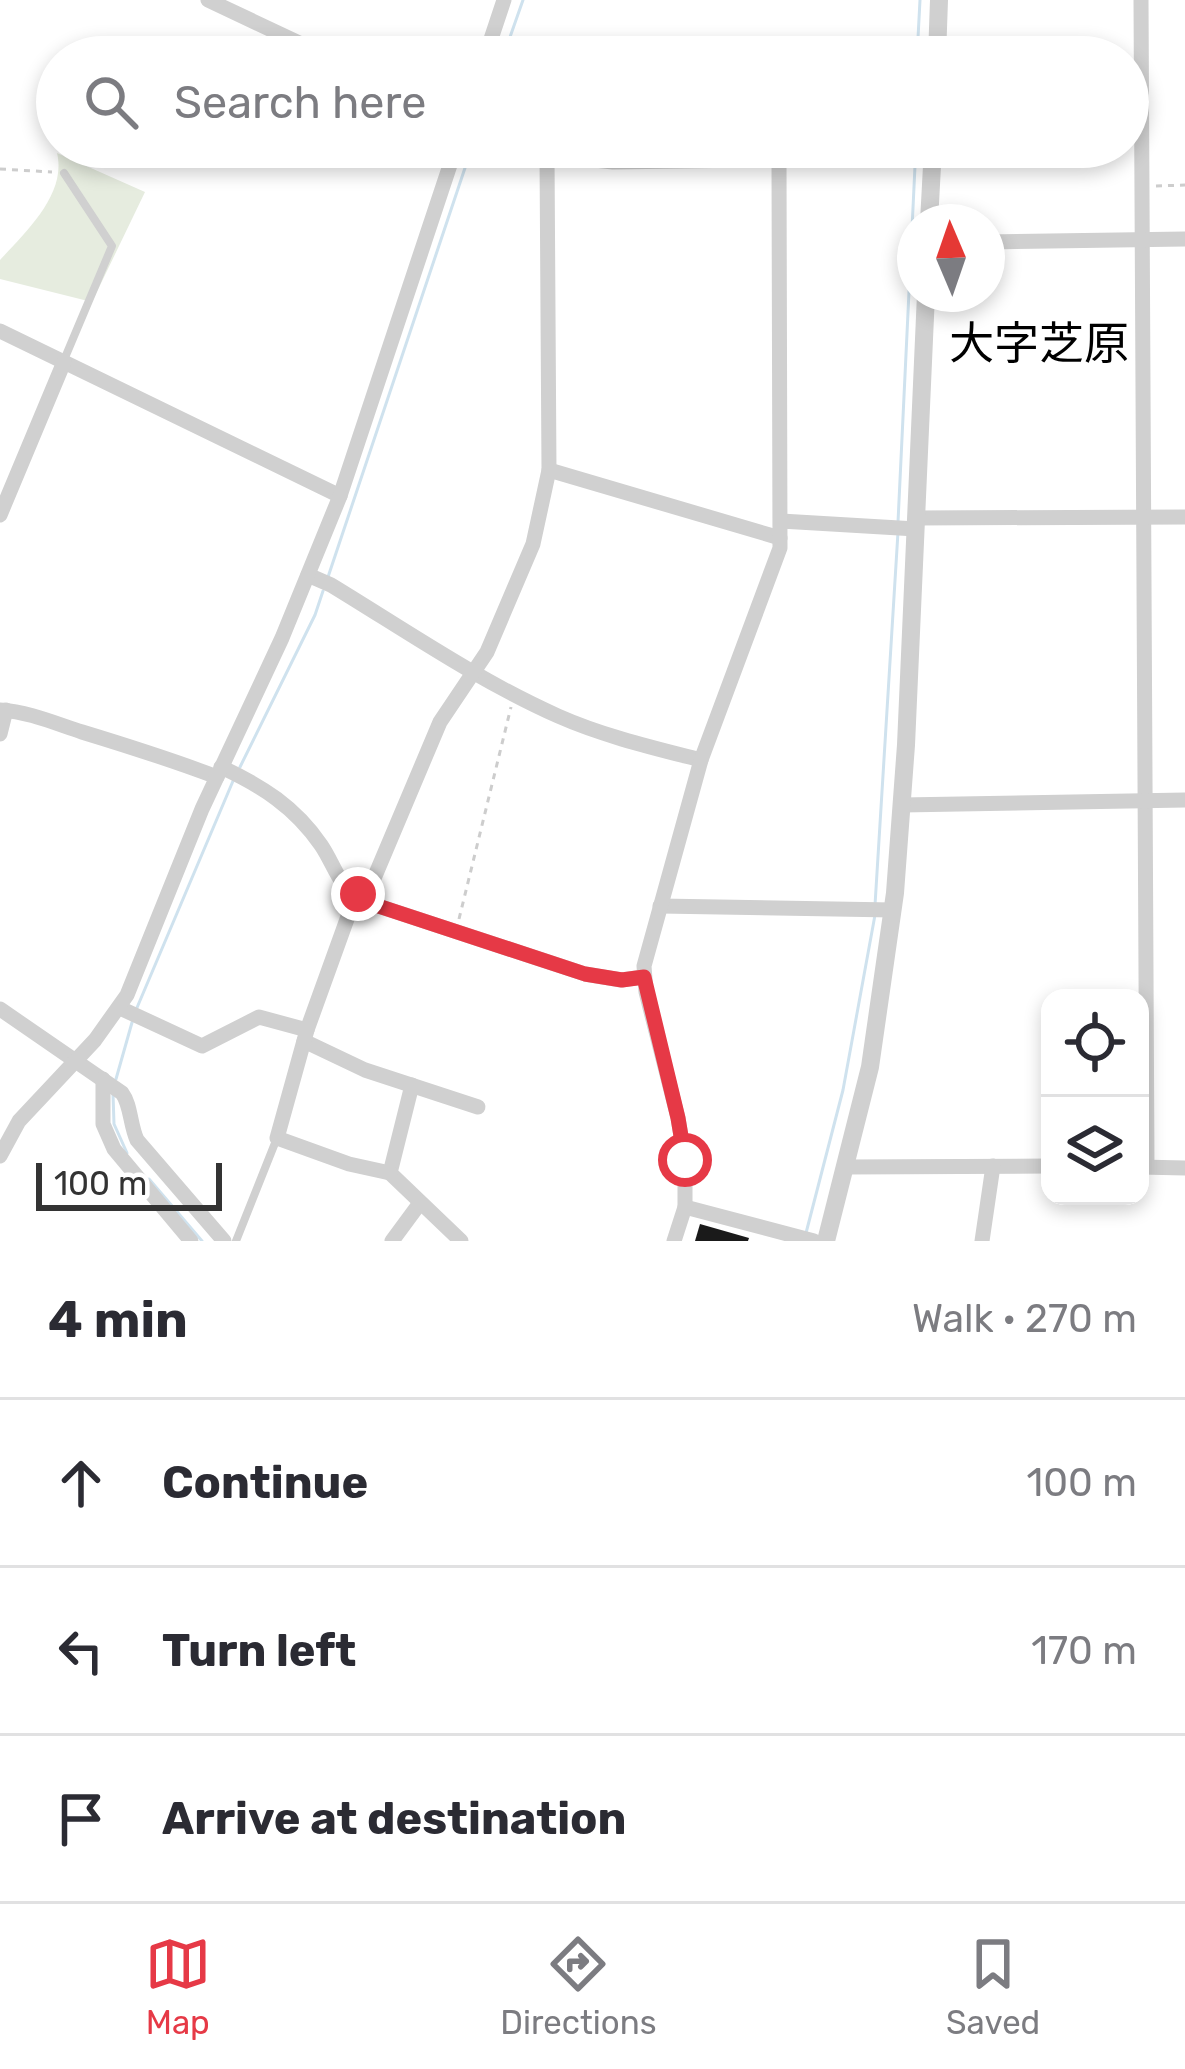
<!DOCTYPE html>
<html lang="en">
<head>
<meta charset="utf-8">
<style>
  :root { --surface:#fff; --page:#f7f7f7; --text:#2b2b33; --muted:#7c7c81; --line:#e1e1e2; --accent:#e63946 }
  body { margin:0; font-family:Rubik,"Noto Sans JP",sans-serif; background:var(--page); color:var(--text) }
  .controls { position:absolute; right:36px; bottom:36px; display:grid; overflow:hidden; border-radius:24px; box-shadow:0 6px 18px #0003 }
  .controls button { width:108px; height:108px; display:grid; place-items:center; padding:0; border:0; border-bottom:3px solid var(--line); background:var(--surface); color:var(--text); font:60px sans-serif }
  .compass { position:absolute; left:897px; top:204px; width:108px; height:108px; border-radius:50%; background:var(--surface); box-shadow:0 6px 18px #0003; rotate:358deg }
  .scale { position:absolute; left:36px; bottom:30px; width:186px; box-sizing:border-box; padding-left:12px; border:6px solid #333; border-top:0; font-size:33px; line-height:42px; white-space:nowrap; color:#333; -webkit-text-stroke:9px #fff; paint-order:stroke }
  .stop { position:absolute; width:36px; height:36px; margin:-27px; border:9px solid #e63946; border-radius:50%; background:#fff }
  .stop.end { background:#e63946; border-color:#fff; box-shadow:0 3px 12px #0008 }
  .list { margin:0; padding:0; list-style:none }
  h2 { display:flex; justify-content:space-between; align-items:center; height:156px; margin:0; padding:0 48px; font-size:51px }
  h2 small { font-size:39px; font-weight:400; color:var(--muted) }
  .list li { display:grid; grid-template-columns:78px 1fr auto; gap:36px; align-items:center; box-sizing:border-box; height:168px; padding:0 48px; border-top:3px solid var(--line) }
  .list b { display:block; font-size:45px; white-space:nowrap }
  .list em { font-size:39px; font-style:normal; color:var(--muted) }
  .icon { flex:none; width:66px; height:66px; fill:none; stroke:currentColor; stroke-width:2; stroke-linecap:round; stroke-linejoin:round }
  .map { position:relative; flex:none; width:1185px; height:1241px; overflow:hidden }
  .search { position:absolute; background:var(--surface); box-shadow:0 6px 18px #0003; left:36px; right:36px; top:36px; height:132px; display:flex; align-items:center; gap:30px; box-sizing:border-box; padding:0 42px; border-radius:66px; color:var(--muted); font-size:45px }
  .sheet { height:660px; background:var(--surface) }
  nav { display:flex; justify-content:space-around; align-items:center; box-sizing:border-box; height:168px; border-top:3px solid var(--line); background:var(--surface); font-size:33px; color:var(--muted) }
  nav a { display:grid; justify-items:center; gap:6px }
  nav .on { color:var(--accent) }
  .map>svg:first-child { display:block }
</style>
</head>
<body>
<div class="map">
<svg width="1185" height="1241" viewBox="0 0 1185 1241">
  <rect width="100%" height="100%" fill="#fff"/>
  <path fill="#e6ecdf" d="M57,153L145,192L92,302L0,279V260C26,232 67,194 57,153Z"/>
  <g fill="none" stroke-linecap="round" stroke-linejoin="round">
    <g stroke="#cfe2ee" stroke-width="3">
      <path d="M503,57L523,0"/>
      <path d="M917,57L920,0"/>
      <path d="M898,522L915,166"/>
      <path d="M328,577L472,147"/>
      <path d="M240,767L315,615L323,591"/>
      <path d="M875,905L898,532"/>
      <path d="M136,1010L233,781"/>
      <path d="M116,1079L133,1019"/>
      <path d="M113,1094L114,1124L127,1153"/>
      <path d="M149,1179L202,1241"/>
      <path d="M806,1233L843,1090L875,915"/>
    </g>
  </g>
  <path fill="#1a1a1a" d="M700,1224L749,1238L748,1241H695Z"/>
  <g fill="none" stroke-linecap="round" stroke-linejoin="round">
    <g stroke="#cdcdcd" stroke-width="3" stroke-dasharray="6 6" stroke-linecap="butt">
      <path d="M0,169L52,172"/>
      <path d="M1156,186L1185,185"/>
      <path d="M459,919L511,707"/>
    </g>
    <g stroke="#d0d0d0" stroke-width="8">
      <path d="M64,173L112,246L64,360"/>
      <path d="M236,1241L277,1138"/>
    </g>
    <g stroke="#d0d0d0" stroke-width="15">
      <path d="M208,0L329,57"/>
      <path d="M1141,0L1147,1167"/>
      <path d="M485,57L504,0"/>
      <path d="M529,147L547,155L613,162L932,157"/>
      <path d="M987,242L1185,239"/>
      <path d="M0,331L340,496"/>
      <path d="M549,470L780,538"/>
      <path d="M0,515L64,362"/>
      <path d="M916,518L1185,517"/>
      <path d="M781,521L916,529"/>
      <path d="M308,575L331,585C405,630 479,681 558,716C603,736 654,748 701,760"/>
      <path d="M0,710C30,712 54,723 82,732C128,746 172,760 217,777"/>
      <path d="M0,734L6,710"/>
      <path d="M221,767C262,786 295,807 321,845C334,864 339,887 360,900L585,974L621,980L644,977"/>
      <path d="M902,805L1185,800"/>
      <path d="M660,906L893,910"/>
      <path d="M120,1008L202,1046L259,1017L307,1030"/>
      <path d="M0,1009L122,1093C131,1105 130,1125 137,1140L224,1241"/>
      <path d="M304,1041L365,1070L478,1107"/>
      <path d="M103,1079V1124L114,1149L191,1241"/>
      <path d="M412,1085L390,1173L461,1241"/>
      <path d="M0,1156L19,1121L95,1040L127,995L202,809L282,638L340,496L456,147"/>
      <path d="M846,1167L1050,1166"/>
      <path d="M1140,1167L1185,1168"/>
      <path d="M390,1173L349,1164L277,1138L307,1030L355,897L375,876L440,722L487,652L533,544L549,470L547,155"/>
      <path d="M685,1207L814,1241"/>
      <path d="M392,1241L420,1203"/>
      <path d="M674,1241L685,1207V1160L678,1118L646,992L644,966L701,760L780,548L779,161"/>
      <path d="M982,1241L993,1166"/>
    </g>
    <g stroke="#d0d0d0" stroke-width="18">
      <path d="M937,57L939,0"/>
      <path d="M929,222L933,147"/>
      <path d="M826,1241L870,1067L895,893L906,745L926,294"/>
    </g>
  </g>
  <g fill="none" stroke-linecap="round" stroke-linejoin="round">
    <path stroke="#e63946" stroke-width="15" d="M358,894L355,897L360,900L585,974L622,980L644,977L678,1118L685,1160"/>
  </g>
  <g text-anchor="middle" stroke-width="12" stroke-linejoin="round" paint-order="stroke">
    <g font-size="45" fill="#000" stroke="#fff">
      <text x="1039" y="359">大字芝原</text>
    </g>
  </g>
</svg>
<div class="controls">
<button><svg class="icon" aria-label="locate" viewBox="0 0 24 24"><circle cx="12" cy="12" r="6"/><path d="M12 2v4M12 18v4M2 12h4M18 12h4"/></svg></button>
<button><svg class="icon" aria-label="layers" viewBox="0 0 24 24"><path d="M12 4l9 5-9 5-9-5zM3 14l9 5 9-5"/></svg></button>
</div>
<svg class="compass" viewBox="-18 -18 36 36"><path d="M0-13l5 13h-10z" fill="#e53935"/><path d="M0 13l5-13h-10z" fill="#7c7c81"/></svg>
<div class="scale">100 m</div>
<div class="stop" style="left:685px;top:1160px"></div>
<div class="stop end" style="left:358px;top:894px"></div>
<div class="search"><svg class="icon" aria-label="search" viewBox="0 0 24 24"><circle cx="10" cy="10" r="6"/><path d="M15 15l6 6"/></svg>Search here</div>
</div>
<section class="sheet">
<h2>4 min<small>Walk · 270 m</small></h2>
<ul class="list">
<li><svg class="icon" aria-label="ahead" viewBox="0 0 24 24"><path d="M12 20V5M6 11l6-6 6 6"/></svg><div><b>Continue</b></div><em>100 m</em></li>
<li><svg class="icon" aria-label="left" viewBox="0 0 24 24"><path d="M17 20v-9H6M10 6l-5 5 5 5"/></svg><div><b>Turn left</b></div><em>170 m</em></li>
<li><svg class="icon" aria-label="arrive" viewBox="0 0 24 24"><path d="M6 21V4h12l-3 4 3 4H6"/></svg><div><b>Arrive at destination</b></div></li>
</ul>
</section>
<nav>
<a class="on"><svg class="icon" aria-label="map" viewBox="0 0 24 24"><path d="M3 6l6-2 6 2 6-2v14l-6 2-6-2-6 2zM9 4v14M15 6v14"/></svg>Map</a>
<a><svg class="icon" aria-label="directions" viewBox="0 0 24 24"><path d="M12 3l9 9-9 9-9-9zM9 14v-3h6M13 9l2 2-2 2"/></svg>Directions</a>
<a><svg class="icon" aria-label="saved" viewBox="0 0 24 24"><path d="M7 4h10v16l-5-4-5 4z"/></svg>Saved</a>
</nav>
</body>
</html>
